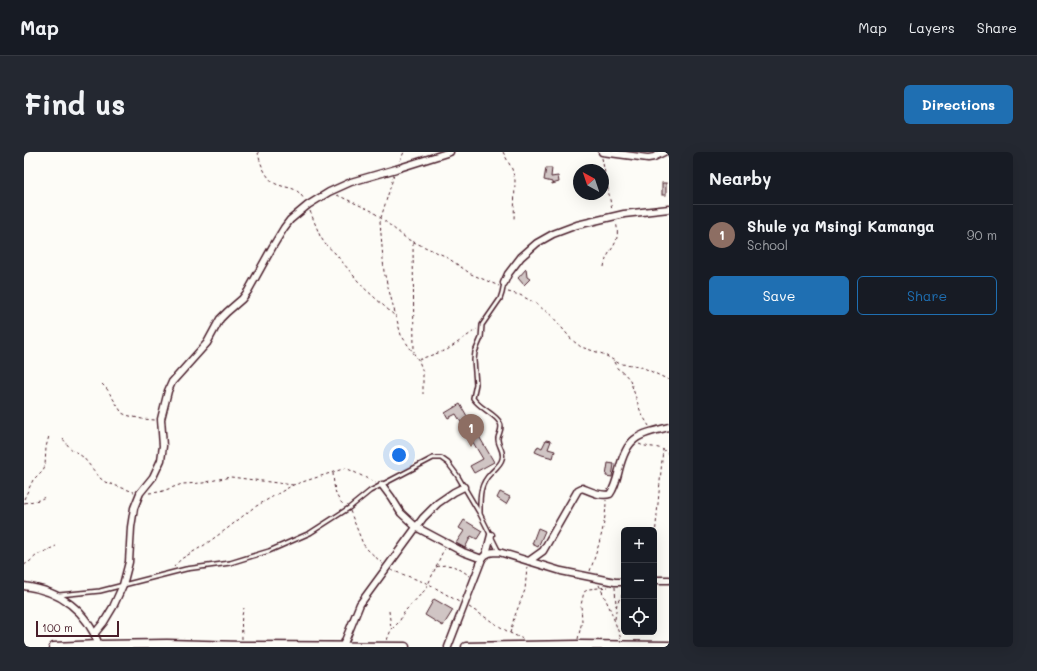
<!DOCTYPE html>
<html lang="en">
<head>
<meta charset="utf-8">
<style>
  :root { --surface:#171b24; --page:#242831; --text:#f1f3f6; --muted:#9ea1a6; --line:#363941; --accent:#1f6fb2 }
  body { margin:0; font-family:Mali,sans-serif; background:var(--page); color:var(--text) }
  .controls { position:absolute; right:12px; bottom:12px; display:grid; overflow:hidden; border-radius:6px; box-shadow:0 4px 16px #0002 }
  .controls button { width:36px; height:36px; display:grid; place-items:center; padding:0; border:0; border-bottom:1px solid var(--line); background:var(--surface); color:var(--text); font:20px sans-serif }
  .compass { position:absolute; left:549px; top:12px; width:36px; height:36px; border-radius:50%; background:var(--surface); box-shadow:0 4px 16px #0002; rotate:320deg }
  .scale { position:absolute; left:12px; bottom:10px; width:83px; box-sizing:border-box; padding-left:4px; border:2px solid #4a1f2b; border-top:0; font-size:11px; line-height:14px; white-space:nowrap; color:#4a1f2b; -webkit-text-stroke:3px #fdfcf7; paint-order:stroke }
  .you { position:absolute; left:375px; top:303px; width:14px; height:14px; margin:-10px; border:3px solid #fff; border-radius:50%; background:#1a73e8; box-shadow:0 0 0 6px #1a73e833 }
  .badge { display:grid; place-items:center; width:26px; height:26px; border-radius:50%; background:var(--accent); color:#fff; font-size:13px; font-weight:700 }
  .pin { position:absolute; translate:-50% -33px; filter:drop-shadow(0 1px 2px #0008) }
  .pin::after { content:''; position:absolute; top:21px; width:14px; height:12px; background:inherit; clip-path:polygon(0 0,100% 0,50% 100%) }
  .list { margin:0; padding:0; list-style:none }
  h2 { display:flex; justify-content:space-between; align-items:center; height:52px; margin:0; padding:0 16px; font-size:17px }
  h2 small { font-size:13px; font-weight:400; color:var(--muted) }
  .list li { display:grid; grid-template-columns:26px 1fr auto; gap:12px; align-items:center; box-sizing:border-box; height:60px; padding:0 16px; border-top:1px solid var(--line) }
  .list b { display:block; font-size:15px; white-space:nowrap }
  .list p { margin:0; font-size:13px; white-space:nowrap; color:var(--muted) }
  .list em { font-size:13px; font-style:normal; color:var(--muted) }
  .actions { display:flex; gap:8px; padding:12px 16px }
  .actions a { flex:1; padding:9px 0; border:1px solid var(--accent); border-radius:6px; text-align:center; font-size:14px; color:var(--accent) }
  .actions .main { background:var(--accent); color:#fff }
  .icon { flex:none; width:22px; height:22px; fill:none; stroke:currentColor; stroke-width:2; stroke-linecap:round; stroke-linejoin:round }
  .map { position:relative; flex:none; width:645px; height:495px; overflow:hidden; border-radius:6px }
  header { display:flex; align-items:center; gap:24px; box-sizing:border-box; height:56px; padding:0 20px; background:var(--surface); border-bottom:1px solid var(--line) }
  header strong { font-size:19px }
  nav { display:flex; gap:22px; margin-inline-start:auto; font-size:14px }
  .intro { display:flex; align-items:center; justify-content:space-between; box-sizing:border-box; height:96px; padding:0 24px }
  h1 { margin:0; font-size:28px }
  .button { padding:10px 18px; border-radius:6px; background:var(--accent); color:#fff; font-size:14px; font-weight:700 }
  main { display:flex; gap:24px; padding:0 24px }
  aside { flex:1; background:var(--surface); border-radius:6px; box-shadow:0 4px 16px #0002 }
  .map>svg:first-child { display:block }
</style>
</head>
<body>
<header>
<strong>Map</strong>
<nav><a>Map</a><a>Layers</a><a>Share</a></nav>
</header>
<div class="intro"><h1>Find us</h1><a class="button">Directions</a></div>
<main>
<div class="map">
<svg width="645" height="495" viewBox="0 0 645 495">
  <rect width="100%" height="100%" fill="#fdfcf7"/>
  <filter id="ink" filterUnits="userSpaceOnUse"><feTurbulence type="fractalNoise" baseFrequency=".025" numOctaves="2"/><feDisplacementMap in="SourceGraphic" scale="8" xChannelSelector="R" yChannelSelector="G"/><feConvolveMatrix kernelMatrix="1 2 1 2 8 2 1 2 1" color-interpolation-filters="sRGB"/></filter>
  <g filter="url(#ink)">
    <g fill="#d0c5c4" stroke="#4a1f2b">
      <path d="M522,16H528L527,25L534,24L535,30L528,32V30L520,28Z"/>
      <rect x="638" y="31" width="4" height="12"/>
      <path d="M502,117L503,125L506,127L500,133L494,126Z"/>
      <path d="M436,252L470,310L450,321L446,314L459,307L432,262L424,266L421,261Z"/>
      <path d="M522,288L527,289L524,297L531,299L529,306L518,303L511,300L514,294L518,296Z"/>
      <path d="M584,311L590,312L588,325L582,324Z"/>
      <path d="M476,340L486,345L482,352L473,346Z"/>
      <path d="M440,368L458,379L453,387L447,384L441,396L432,391L440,379L435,376Z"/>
      <path d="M514,376L521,379L514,395L508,392Z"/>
      <path d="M410,447L429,458L419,474L401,463Z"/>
    </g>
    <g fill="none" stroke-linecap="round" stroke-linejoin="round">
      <defs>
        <g id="service">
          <path d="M456,361C456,345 455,333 467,321C471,317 477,312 478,307C481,299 473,293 474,286C475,281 479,276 476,271C472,262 456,257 449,246L452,232L450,208L451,200L457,186L458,173L476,147L478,141L480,131"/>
          <path d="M35,443L76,439L162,417L206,411L245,399L286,381L325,356L346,339L409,306H417L424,311L433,323L456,362L475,400"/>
        </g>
        <g id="minor">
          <path d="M578,0L624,6L630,5L640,0"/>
          <path d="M480,131L484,122L497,105L513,91L529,82L553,73L600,62L645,57"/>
          <path d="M358,333L367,345L377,361L392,375L439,400L458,407"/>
          <path d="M462,402L467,383"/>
          <path d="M505,409L519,399L554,338L558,336C566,339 577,345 586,342C591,335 593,326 595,318C603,285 613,283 645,275"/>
          <path d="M630,428H645"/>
          <path d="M0,434C37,439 62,458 75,493"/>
          <path d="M71,481L80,470L89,455L99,433L105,410L107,375L110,356L116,341L129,325L137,308L139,294L137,267L144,239L148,230L183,191L196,167L203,160L218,147L224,139L249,94L260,76L266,68L284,53L305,40L327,30L372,17L426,0"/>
          <path d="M319,494L336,452L399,366L414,351L430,340L440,335"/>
          <path d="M424,495L458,407C462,400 468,400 475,400L537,419L591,430H600"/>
        </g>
        <g id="secondary">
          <path d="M30,495L75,493L143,492L217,494L381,495"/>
          <path d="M442,495L554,493L645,494"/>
        </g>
      </defs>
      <use href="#service" stroke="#4a1f2b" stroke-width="6"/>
      <use href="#minor" stroke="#4a1f2b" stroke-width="9"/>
      <use href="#secondary" stroke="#4a1f2b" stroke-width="11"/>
      <g stroke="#4a1f2b" stroke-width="1" stroke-dasharray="3 3" stroke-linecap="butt">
        <path d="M234,0C235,10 243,28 252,32C267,38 272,33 281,49"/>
        <path d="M479,0L488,17L491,28L490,69"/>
        <path d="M578,6L588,58"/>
        <path d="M376,9L380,0"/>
        <path d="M370,23L356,69L360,120L377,183L395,209L399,220V242"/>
        <path d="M313,43L348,59L383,87L421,104L447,122L475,134"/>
        <path d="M286,59L296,84L301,92L310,100L339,135L371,164"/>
        <path d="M389,91L390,200"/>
        <path d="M580,115C583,95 598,95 592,70"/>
        <path d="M484,140L496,143L511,151L528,164L548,188L557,195L579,202L596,212L610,213L620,216L645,228"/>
        <path d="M395,208L399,206L423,198L453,177"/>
        <path d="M590,210L593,216L600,221L606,228L617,261L625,274"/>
        <path d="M78,232L83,237L98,261L102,263L118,267L131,268"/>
        <path d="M39,287L46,296L59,305L76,326L81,330L110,340"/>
        <path d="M615,292C625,297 637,292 645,303"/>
        <path d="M309,321C310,333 310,345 320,353"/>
        <path d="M125,341L136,340L158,332L179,331L195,327L207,325L269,333"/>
        <path d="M0,347L9,328L19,318L21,314L22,295L25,284"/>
        <path d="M0,351L15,348L21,345"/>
        <path d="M326,359L339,392L343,397L359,412"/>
        <path d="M630,395L639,297"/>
        <path d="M0,413L5,410L13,403L32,394"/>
        <path d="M150,415L157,407L179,394L204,376L229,356L269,333L322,316L352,331"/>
        <path d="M412,415C427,410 434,416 446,424"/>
        <path d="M367,418L405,432L435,450"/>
        <path d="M566,419C574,396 582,373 582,348"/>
        <path d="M575,433L587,459L597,487"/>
        <path d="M591,435L592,454"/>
        <path d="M445,455L486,481L499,487"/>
        <path d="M365,459L367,477"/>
        <path d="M591,467L593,451L600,440"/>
        <path d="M486,481L490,466L501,438L503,415"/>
        <path d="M218,487C218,476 216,467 220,456"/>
        <path d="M554,487L558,469L557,453L560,440L565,437L584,435"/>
        <path d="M363,488L367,478L375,470L381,459L402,437L420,397"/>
      </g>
      <use href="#service" stroke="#fdfcf7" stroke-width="3"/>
      <use href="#minor" stroke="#fdfcf7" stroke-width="6"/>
      <use href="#secondary" stroke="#fdfcf7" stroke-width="8"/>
    </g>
  </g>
</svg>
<div class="controls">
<button>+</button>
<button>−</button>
<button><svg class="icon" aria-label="locate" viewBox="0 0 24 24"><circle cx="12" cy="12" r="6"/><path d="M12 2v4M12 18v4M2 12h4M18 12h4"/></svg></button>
</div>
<svg class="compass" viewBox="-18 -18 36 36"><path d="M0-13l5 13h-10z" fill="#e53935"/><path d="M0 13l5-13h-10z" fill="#9ea1a6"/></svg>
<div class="scale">100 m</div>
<div class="you"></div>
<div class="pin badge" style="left:447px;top:295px;background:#8d6e63">1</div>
</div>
<aside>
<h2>Nearby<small></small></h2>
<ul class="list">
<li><span class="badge" style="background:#8d6e63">1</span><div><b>Shule ya Msingi Kamanga</b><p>School</p></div><em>90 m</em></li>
</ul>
<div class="actions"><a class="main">Save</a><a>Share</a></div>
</aside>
</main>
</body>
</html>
